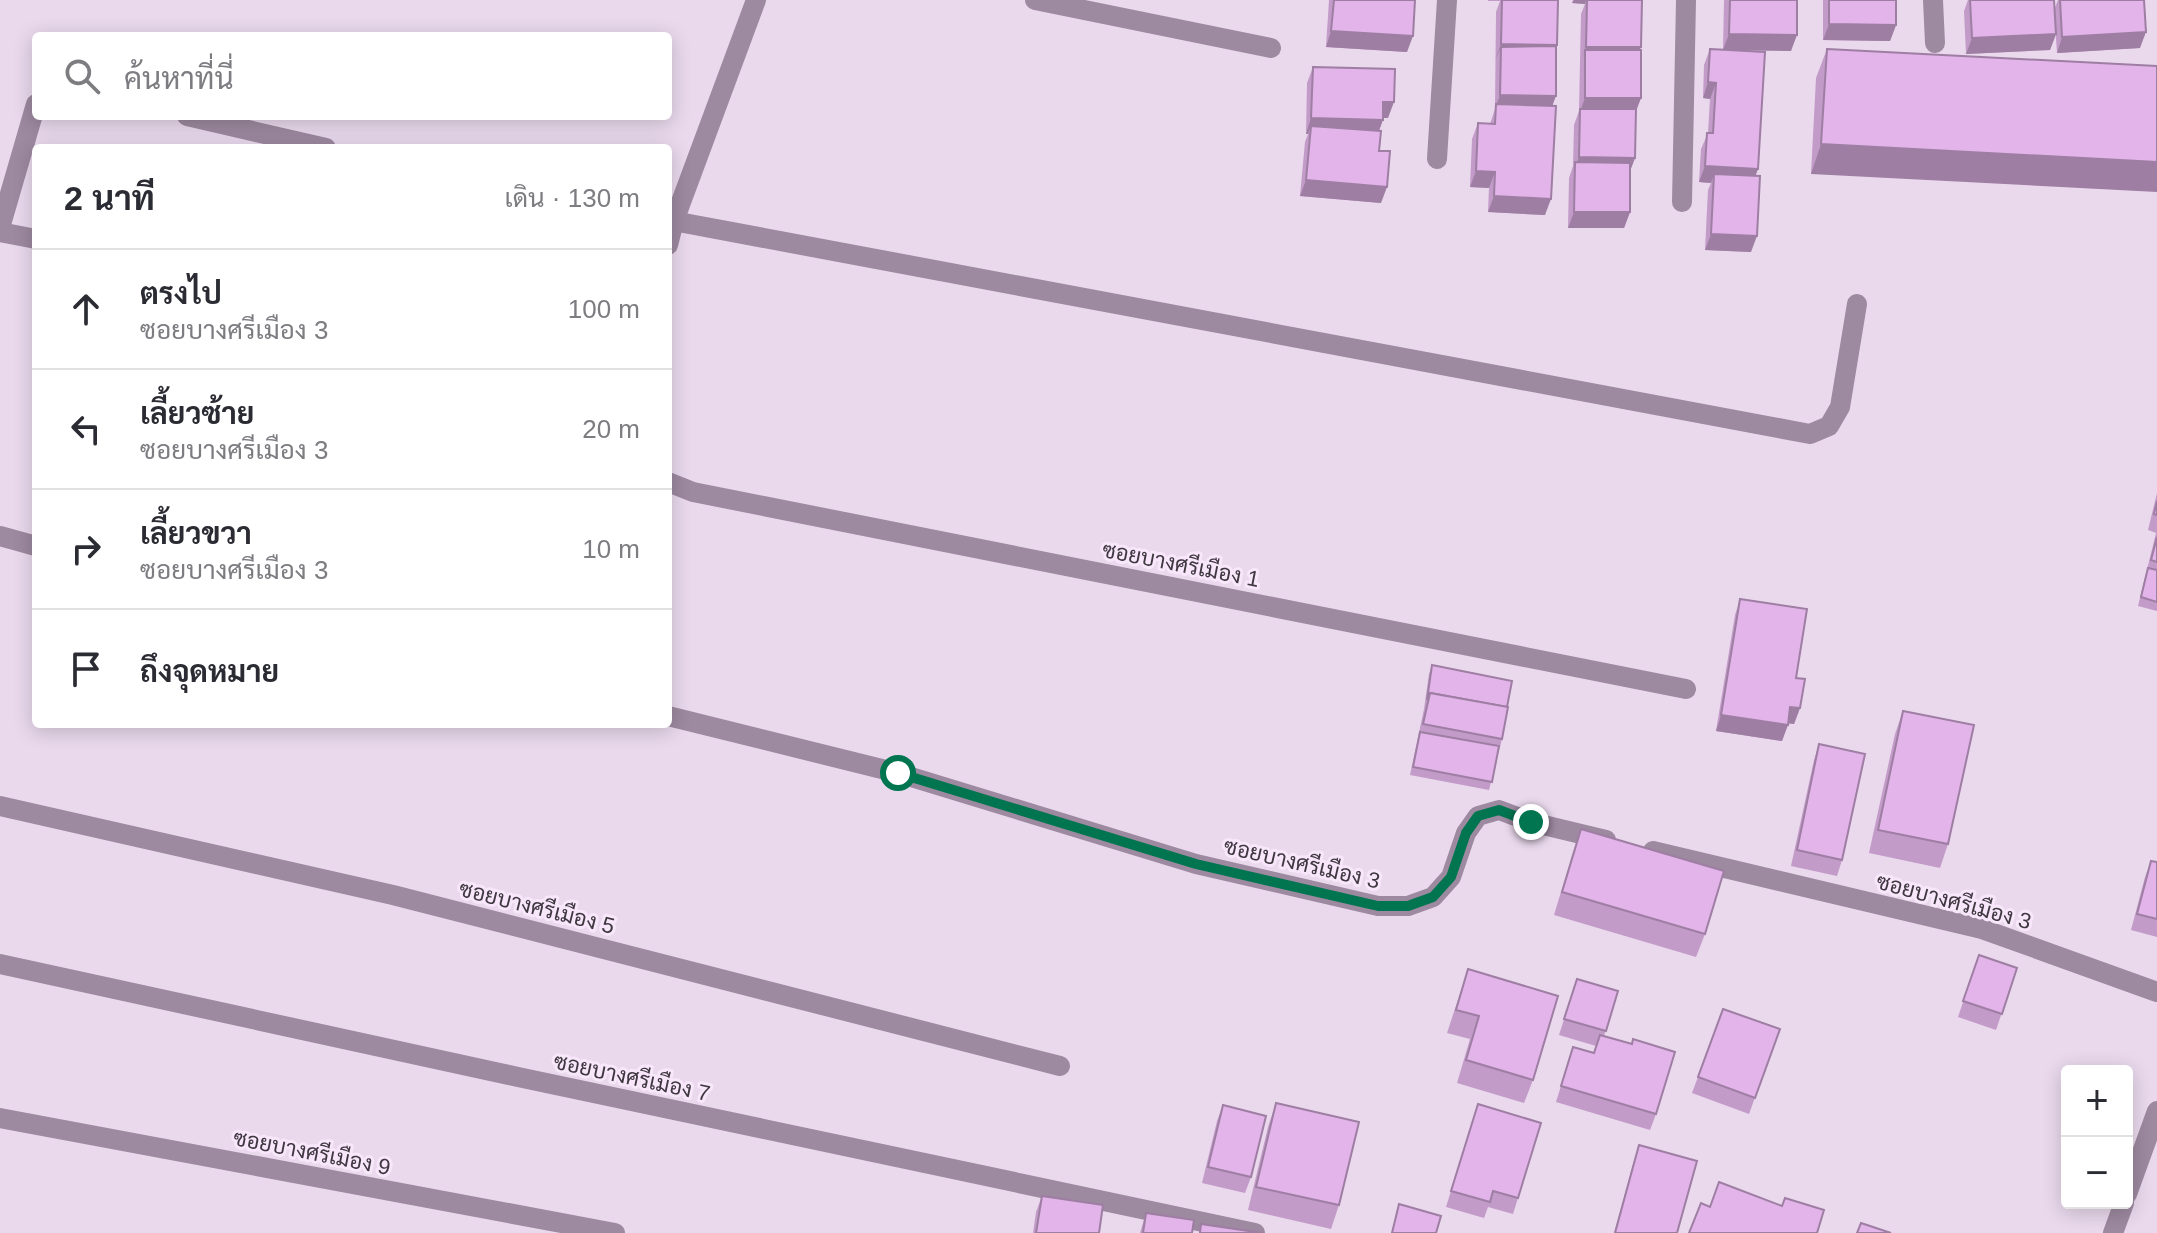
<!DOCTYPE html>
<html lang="th">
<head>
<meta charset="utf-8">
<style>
  :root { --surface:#fff; --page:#f2f2f3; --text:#2b2b33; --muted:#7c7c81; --line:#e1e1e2 }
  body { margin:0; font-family:Arial,Sarabun,sans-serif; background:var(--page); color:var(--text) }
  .controls { position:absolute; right:24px; bottom:24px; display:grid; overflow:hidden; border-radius:8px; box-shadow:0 4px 20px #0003 }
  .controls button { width:72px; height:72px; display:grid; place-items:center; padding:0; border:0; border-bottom:2px solid var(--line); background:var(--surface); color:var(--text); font:40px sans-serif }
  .stop { position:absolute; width:24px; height:24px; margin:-18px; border:6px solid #01754f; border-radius:50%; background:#fff }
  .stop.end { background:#01754f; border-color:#fff; box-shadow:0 2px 8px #0008 }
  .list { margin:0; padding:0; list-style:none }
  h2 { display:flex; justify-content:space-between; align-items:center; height:104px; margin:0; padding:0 32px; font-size:34px }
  h2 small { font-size:26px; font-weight:400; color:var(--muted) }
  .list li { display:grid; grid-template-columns:52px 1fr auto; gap:24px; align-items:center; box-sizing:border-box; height:120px; padding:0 32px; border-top:2px solid var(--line) }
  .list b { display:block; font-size:30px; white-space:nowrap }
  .list p { margin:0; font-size:26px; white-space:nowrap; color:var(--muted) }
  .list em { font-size:26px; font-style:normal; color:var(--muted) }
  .icon { flex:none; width:44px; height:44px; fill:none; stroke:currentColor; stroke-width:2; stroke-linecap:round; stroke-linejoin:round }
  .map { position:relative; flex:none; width:2157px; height:1233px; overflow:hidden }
  .search { position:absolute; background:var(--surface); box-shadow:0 4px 20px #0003; left:32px; top:32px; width:640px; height:88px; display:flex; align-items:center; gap:20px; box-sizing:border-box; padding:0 28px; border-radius:8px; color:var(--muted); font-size:30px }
  .panel { position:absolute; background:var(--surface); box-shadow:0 4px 20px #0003; left:32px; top:144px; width:640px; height:584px; border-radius:8px }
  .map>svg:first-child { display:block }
</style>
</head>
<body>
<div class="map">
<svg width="2157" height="1233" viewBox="0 0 2157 1233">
  <rect width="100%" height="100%" fill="#ead9ed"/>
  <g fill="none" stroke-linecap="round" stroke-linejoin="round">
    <g stroke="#9d89a0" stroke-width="20">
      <path d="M1035,0L1271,48"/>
      <path d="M1933,0L1935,43"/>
      <path d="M187,116L326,148"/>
      <path d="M1437,159L1447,0"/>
      <path d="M1682,202L1686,0"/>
      <path d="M668,220L1810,434L1829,426L1840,407L1857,304"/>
      <path d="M0,228L36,104"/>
      <path d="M0,232L36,239"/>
      <path d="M668,245L674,221L756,0"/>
      <path d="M668,482L693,492L1686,689"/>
      <path d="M0,536L36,546"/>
      <path d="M668,716L898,773L1196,864L1378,906H1408L1433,897L1451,877L1466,833L1478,816L1499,810L1531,822L1606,840"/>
      <path d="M0,806L393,895L1060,1066"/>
      <path d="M1653,851L1982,929L2157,992"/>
      <path d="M0,964L518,1077L1255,1233"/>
      <path d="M0,1118L615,1233"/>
      <path d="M2127,1194L2157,1111"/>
      <path d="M2113,1233L2124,1203"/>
    </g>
  </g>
  <g fill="#c29bc8">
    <path d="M1329,0H1415L1407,52L1326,47Z"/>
    <path d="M1488,0H1558L1557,45L1545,215L1488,212L1489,188L1470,187L1472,139L1478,123L1490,124L1495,109L1496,12L1500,1H1488Z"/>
    <path d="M1573,0H1642L1640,50L1641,98L1635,112V158L1630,170V212L1624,228H1568L1569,178L1573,166L1574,125L1579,111L1581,14L1585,4L1572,3Z"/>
    <path d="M1724,0H1797L1791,51L1724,50L1758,169L1755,176L1751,252L1705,250L1708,190L1711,183L1699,182L1701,149L1708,133L1710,99L1703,98L1704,65L1710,49L1723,50Z"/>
    <path d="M1823,0H1896V25L1890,41L1823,40Z"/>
    <path d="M1968,0H2054L2056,34L2050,50L1966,54L1964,11Z"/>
    <path d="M2058,0H2144L2140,48L2057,53L2054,10Z"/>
    <path d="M1827,49L2157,66L1811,174L1816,78Z"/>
    <path d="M1313,67L1388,118H1383L1379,131L1381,203L1300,196L1305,142L1308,134H1306L1307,83Z"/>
    <path d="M2157,493V611L2138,606L2156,533L2148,530Z"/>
    <path d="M1740,599L1800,708L1794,724L1788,723L1782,741L1716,731L1735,615Z"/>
    <path d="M1432,665L1507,707L1502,739L1489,790L1410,775L1424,709L1429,674Z"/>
    <path d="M1903,711L1948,844L1940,868L1869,853L1895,734Z"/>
    <path d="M1819,744L1842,860L1837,876L1791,866L1814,760Z"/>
    <path d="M1581,829L1705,934L1696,957L1554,915L1573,852Z"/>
    <path d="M2151,861L2157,862V937L2131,930L2145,877Z"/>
    <path d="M1979,955L2017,968L1996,1030L1958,1017Z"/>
    <path d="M1468,969L1533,1080L1524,1103L1457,1083L1470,1039L1447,1033Z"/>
    <path d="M1577,979L1618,991L1604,1036L1631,1044L1633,1039L1656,1114L1650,1130L1556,1102L1573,1047L1593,1053L1596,1046L1559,1035Z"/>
    <path d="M1780,1029L1749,1114L1692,1093L1698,1077Z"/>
    <path d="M1276,1103L1339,1205L1331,1229L1248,1210L1268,1127Z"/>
    <path d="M1478,1104L1518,1198L1513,1214L1488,1207L1484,1218L1446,1207Z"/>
    <path d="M1223,1105L1251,1177L1245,1193L1202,1183L1217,1121Z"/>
    <path d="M1639,1145L1677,1233H1614L1634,1161Z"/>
    <path d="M1042,1196L1099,1233H1033L1036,1212Z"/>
    <path d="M1146,1213L1192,1233H1140Z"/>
  </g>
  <g fill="#9e7ea3">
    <path d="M1574,0H1586L1585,4L1572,3Z"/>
    <path d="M1829,24L1896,25L1890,41L1823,40Z"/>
    <path d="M1331,31L1413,36L1407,52L1326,47Z"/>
    <path d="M2146,32L2140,48L2057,53L2062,37Z"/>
    <path d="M1729,34L1797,35L1791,51L1723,50Z"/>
    <path d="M2056,34L2050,50L1966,54L1972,38Z"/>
    <path d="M1501,44L1557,45L1551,61L1501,47L1495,60Z"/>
    <path d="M1586,47H1641L1635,63L1585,50L1580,63Z"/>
    <path d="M1708,82L1716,83L1710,99L1703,98Z"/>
    <path d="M1500,95L1556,96L1550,112L1496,106Z"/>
    <path d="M1585,98H1641L1635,114H1579Z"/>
    <path d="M1383,102H1394L1388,118H1377Z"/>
    <path d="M1311,118L1383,120L1377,136L1311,126L1308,134H1306Z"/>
    <path d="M1821,144L2157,162V192L1811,174Z"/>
    <path d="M1579,157L1635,158L1629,174L1574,170Z"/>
    <path d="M1705,166L1758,169L1752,185L1714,174L1711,183L1699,182Z"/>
    <path d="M1476,171L1495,172L1489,188L1470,187Z"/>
    <path d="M1306,180L1387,187L1381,203L1300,196Z"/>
    <path d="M1494,196L1551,199L1545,215L1488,212Z"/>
    <path d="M1574,212H1630L1624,228H1568Z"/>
    <path d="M1711,234L1757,236L1751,252L1705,250Z"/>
    <path d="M1790,707L1800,708L1794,724L1785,723Z"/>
    <path d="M1721,715L1788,725L1782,741L1716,731Z"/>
  </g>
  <g fill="#e2b4e9" stroke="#9e7ea3" stroke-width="2">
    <path d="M1334,0H1415L1413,36L1331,31Z"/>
    <path d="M1502,0H1558L1557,45L1501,44Z"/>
    <path d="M1587,0H1642L1641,47H1586Z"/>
    <path d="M1730,0H1797V35L1729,34Z"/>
    <path d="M1829,0H1896V25L1829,24Z"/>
    <path d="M1970,0H2054L2056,34L1972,38Z"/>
    <path d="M2060,0H2144L2146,32L2062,37Z"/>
    <path d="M1556,46V96L1500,95L1501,47Z"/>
    <path d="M1710,49L1765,52L1758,169L1705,166L1707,133H1713L1716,83L1708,82Z"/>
    <path d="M1827,49L2157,66V162L1821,144Z"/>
    <rect x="1585" y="50" width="56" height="48"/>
    <path d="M1313,67L1395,69L1394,102H1383V120L1311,118Z"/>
    <path d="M1496,104L1556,106L1551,199L1494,196L1495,172L1476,171L1478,123L1495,124Z"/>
    <path d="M1580,109H1636L1635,158L1579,157Z"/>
    <path d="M1311,126L1381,131L1379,151H1390L1387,187L1306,180Z"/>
    <path d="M1575,162L1630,163V212H1574Z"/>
    <path d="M1714,174L1760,176L1757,236L1711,234Z"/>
    <path d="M2157,501V515L2154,514Z"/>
    <path d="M2157,537V562L2151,560Z"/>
    <path d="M2148,568L2157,570V602L2141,597Z"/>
    <path d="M1740,599L1807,609L1796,678L1805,679L1800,708L1790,707L1788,725L1721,715Z"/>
    <path d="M1432,665L1512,681L1507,707L1430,693L1427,700Z"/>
    <path d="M1430,693L1508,707L1502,739L1423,724Z"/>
    <path d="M1903,711L1974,725L1948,844L1878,830Z"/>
    <path d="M1420,732L1499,746L1492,782L1413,767Z"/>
    <path d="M1819,744L1865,754L1842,860L1797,850Z"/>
    <path d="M1581,829L1724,871L1705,934L1562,892Z"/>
    <path d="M2151,861L2157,862V919L2137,914Z"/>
    <path d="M1979,955L2017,968L2002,1014L1963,1001Z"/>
    <path d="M1468,969L1558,996L1533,1080L1466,1060L1479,1016L1456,1010Z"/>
    <path d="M1577,979L1618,991L1606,1031L1564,1019Z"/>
    <path d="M1723,1009L1780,1029L1755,1098L1698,1077Z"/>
    <path d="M1600,1035L1632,1044L1633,1039L1675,1052L1656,1114L1561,1086L1573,1047L1594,1053Z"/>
    <path d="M1276,1103L1359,1122L1339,1205L1256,1187Z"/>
    <path d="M1478,1104L1541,1123L1518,1198L1493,1191L1490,1202L1451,1191Z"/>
    <path d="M1223,1105L1266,1116L1251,1177L1208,1167Z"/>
    <path d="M1639,1145L1697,1161L1677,1233H1615Z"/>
    <path d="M1719,1182L1782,1206L1785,1198L1824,1210L1817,1233H1689L1701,1203L1710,1207Z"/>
    <path d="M1042,1196L1103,1205L1099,1233H1036Z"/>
    <path d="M1399,1204L1441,1216L1436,1233H1392Z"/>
    <path d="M1146,1213L1194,1220L1192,1233H1143Z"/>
    <path d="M1861,1223L1891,1233H1857Z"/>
    <path d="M1201,1224L1262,1233H1200Z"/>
  </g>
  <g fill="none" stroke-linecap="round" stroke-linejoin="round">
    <path stroke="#01754f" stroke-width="10" d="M898,773L1196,864L1378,906H1408L1433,897L1451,877L1466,833L1478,816L1499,810L1531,822"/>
  </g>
  <g text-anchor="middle" stroke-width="6" stroke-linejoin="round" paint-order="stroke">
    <g font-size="22" fill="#3f3840" stroke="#f8e6fa">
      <text transform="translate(1181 564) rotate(11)" y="8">ซอยบางศรีเมือง 1</text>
      <text transform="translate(1302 863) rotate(13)" y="8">ซอยบางศรีเมือง 3</text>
      <text transform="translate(1954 901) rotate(15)" y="8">ซอยบางศรีเมือง 3</text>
      <text transform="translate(537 907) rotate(14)" y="8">ซอยบางศรีเมือง 5</text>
      <text transform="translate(632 1077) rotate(12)" y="8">ซอยบางศรีเมือง 7</text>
      <text transform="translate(312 1152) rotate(11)" y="8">ซอยบางศรีเมือง 9</text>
    </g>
  </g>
</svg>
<div class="controls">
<button>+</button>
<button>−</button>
</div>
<div class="stop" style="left:898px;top:773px"></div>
<div class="stop end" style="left:1531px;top:822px"></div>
<div class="search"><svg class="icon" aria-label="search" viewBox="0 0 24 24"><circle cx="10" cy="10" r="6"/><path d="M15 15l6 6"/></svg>ค้นหาที่นี่</div>
<section class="panel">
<h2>2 นาที<small>เดิน · 130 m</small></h2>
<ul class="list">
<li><svg class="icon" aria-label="ahead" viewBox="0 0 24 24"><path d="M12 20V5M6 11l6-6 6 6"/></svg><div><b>ตรงไป</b><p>ซอยบางศรีเมือง 3</p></div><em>100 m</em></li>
<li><svg class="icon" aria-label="left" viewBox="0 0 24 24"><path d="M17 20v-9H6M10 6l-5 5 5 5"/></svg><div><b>เลี้ยวซ้าย</b><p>ซอยบางศรีเมือง 3</p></div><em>20 m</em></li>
<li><svg class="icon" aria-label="right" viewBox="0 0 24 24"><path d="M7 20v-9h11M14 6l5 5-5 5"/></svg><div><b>เลี้ยวขวา</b><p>ซอยบางศรีเมือง 3</p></div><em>10 m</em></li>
<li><svg class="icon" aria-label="arrive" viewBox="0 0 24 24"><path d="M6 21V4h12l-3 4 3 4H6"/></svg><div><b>ถึงจุดหมาย</b></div></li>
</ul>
</section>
</div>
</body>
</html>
